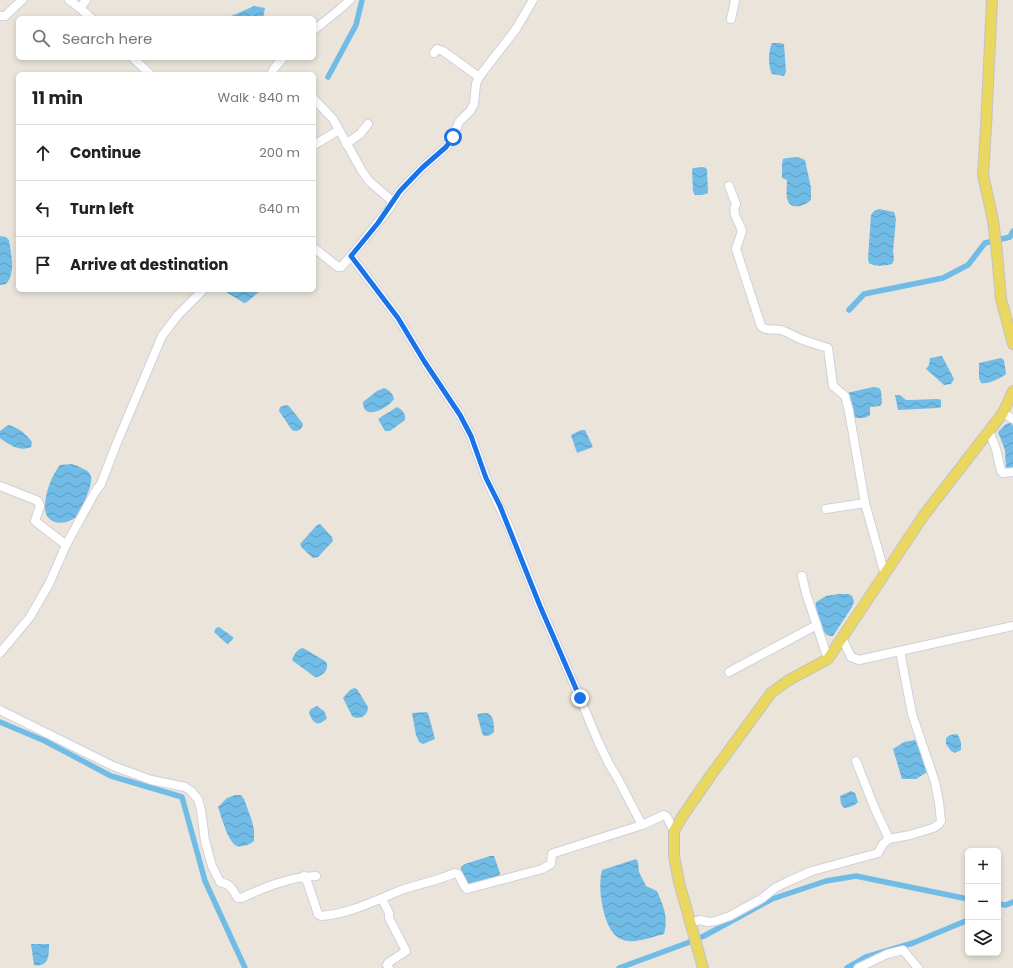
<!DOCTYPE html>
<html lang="en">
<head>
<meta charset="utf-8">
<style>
  :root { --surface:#fff; --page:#f6f6f6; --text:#222; --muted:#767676; --line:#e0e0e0 }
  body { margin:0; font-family:Poppins,sans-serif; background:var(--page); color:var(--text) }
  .controls { position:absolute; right:12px; bottom:12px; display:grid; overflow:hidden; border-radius:6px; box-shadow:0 2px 6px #0003 }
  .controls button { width:36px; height:36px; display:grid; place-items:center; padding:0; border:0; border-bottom:1px solid var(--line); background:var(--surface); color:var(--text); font:20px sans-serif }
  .stop { position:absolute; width:12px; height:12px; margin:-9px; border:3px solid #1a73e8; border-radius:50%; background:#fff }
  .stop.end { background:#1a73e8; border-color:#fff; box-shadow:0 1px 4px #0008 }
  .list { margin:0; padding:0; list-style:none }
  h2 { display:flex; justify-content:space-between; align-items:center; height:52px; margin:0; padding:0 16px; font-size:17px }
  h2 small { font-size:13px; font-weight:400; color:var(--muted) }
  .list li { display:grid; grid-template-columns:26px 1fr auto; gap:12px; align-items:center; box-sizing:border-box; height:56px; padding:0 16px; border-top:1px solid var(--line) }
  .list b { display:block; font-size:15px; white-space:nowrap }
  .list em { font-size:13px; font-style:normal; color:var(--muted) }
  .icon { flex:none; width:22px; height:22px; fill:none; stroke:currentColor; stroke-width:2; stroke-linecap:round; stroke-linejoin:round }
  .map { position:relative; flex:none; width:1013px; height:968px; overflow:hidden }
  .search { position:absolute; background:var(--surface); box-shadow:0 2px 6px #0003; left:16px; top:16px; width:300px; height:44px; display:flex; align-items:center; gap:10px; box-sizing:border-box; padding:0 14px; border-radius:6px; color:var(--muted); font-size:15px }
  .panel { position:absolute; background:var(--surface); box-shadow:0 2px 6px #0003; left:16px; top:72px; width:300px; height:220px; border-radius:6px }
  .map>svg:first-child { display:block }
</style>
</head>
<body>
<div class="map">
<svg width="1013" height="968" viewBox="0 0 1013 968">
  <defs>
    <pattern id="water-waves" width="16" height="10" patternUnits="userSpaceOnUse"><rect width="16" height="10" fill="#71bce7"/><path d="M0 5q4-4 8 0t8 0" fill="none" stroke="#5d99bb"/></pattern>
  </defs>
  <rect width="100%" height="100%" fill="#eae4da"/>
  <g fill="url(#water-waves)">
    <path d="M254,6L265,8L263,18H227Z"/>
    <path d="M772,43H780L784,44L786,72L784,76L772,74C768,66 768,51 772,43Z"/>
    <path d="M798,157L805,160L811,188V200C808,203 804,205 800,206C783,209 787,191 787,180L782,178V164L783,159L787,158Z"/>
    <path d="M703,167L706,168L707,170L708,193L702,195H695L693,191L692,170L693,168Z"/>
    <path d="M879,209L894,212L896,219L893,251L894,260L892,264C884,266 876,267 869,263L868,259L871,215L874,211Z"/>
    <path d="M0,236L6,237L9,240C11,254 16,273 6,284L0,285Z"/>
    <path d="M223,290H261L247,302L244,303Z"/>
    <path d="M942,356L954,379L951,384L944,385L926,369L929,365L930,358Z"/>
    <path d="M1001,358L1004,360L1006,374C1001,378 987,385 981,383L979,378V363Z"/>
    <path d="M873,387L879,388L881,391L882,403L880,406L870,407V415C865,419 859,419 853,417L847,393Z"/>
    <path d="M384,388C389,390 393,394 394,399C388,408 363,422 363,402L377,391Z"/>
    <path d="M895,395H900L906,400H910L938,399L941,400V407L938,408L898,410Z"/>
    <path d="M286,405L289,406L303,424C302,429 299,431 295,431L292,430L279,411L280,407Z"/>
    <path d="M397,407C402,409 406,414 405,420L390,431H385L378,419Z"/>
    <path d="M1010,423L1012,424L1013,426V469L1009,470L1006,468L1005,450L998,432L1006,424Z"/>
    <path d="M8,425C18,427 26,434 32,442L31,447C20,452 9,445 0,438V431Z"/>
    <path d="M581,430H585L593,447L577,453L571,435Z"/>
    <path d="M72,464C93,472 95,474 87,495C85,501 82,512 76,517C64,527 43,525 45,504C46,491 52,475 60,465Z"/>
    <path d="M320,524L332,537L333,541L318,557L313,558L302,548L300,544L317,525Z"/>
    <path d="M839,594H848L852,596L854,601L852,607L833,636H829C819,631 814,612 816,602L826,596Z"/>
    <path d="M219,627L233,637V639L228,644L226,643L214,632L216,628Z"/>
    <path d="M303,648L325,661L327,664C328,671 323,675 317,677H315L293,661L292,659C295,654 297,649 303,648Z"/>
    <path d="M354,688L357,689L368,707C368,715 360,721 352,716L343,698L350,690Z"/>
    <path d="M317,706L324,711L327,718C318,728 312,723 309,712L311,709Z"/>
    <path d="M426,712L428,713L435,739L423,744L419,742L416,735L412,713Z"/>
    <path d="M486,713C494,714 494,725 494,732C491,735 488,736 484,736L482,733L477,714Z"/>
    <path d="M956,734L958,735L961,742V750L955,753L951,751L946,744V738L950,735Z"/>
    <path d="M915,740L929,771L916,779H902L893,749L904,742Z"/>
    <path d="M851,791L855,793L858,802C856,805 848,808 844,808L841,804L840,796Z"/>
    <path d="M235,795H241L244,799L252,821L254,830V841C251,844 247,845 243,846C241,846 238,847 237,846C228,843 221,815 218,807L227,798Z"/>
    <path d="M490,856H494L500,873L499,876L496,878L467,884L461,871V867L465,864Z"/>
    <path d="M636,859L638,862L639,872L646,886L657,891C663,905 669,918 664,934C651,937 633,945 621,939C603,932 597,887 602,870Z"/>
    <path d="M31,944H49C49,953 50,968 34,965Z"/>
  </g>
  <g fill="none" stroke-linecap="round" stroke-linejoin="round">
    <g stroke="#71bce7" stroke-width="5.5">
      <path d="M328,77L356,25L362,0"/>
      <path d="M849,310L864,294L943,278L968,265L985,243L1010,237L1013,231"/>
      <path d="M0,722L45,741L111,776L182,797L205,881L245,968"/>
      <path d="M998,904L1006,905L1013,902"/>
      <path d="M619,968L687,943L704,936L772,899L826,881L856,876L968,899"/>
      <path d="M847,968L866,957L913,943L968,920"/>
    </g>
    <defs>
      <g id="minor">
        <path d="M69,0L80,8L86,0"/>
        <path d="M533,0L516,29L479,77L476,84L474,104L470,111L459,122L453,137L446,147L422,168L400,191L388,210L351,256L398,318L424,361L460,415L471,436L486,478L509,527L540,606L580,698L597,739L609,764L618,779L642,825"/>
        <path d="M80,8L91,18"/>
        <path d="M0,16H5L22,0"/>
        <path d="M731,19L735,0"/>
        <path d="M314,30L340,9L350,0"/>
        <path d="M434,53L437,49L443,51L479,77"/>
        <path d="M133,58L150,74"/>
        <path d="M271,74L275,67L283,58"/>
        <path d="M314,99L333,119L362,171L369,181L392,201"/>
        <path d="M346,144L360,134L368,124"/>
        <path d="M314,145L339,130"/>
        <path d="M729,186L736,204C731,214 739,221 742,231L736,249L761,326C766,332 774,328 781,330C787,332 792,335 798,338C808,342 818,345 828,348L833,386L845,396L849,411L865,503L885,575"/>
        <path d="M314,248L338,267H341L351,256"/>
        <path d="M1003,413L1013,419"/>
        <path d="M989,431L996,449L1001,471L1003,473L1013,472"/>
        <path d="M0,486L38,501L40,506L35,521L66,545L49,584L30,617L0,653"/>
        <path d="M826,509L865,503"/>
        <path d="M66,545L95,492L101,484L116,445L162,336L178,315L203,290"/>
        <path d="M802,576L806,593L828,659"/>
        <path d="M842,638L851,657L859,660L1013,626"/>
        <path d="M729,672L817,625"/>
        <path d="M0,710L113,766L151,780L185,787L191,791L198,799L201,810L205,841L212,866L220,882C233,885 231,889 238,898H241C266,887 289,877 316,876"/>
        <path d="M889,839L910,835L933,828L939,824L941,821L939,802L935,782L912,714L900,651"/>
        <path d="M304,876L308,884L318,914L321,916C349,914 374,901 399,891C418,884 437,881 455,873L458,874L465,887L467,889L542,869L551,864L552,854L554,853L642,825L664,815L667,817L674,831"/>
        <path d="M382,899L389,913V918L406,951L388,963L387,965L389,968"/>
        <path d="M690,923L700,920L708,922L716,921L730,916L761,899L775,888L787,882L812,871L878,853L883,844L889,839L875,809L856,761"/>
        <path d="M858,968L887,954L903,950L918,968"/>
      </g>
      <g id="major">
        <path d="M992,0L986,127L983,175L993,220L997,253L1001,299L1013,344"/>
        <path d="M703,968L679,882L674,856V831L682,817L711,775L771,693L789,680L828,659L924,515L1003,413L1013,391"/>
      </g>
    </defs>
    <use href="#minor" stroke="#cfd0e0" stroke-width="10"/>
    <use href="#major" stroke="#c3c3c3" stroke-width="12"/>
    <use href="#minor" stroke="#fff" stroke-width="8"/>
    <use href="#major" stroke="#e9d75f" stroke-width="10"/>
  </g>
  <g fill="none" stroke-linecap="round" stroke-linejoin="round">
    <path stroke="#1a73e8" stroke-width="5" d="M453,137L446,147L422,168L400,191L378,223L351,256L398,318L424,361L460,415L471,436L486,478L500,506L540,606L580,698"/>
  </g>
</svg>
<div class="controls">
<button>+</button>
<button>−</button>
<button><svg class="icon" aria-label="layers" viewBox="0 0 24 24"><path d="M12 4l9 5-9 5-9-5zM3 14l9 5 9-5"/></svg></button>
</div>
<div class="stop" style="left:453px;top:137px"></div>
<div class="stop end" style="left:580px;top:698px"></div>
<div class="search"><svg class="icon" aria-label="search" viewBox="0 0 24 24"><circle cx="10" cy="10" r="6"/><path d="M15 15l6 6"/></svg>Search here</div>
<section class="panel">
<h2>11 min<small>Walk · 840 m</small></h2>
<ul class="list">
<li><svg class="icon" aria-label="ahead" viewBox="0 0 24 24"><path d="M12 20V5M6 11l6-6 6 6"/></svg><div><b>Continue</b></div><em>200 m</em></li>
<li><svg class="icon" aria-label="left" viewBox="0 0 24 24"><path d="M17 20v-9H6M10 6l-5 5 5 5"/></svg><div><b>Turn left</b></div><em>640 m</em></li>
<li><svg class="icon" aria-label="arrive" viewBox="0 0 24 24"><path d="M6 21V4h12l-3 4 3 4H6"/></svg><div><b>Arrive at destination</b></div></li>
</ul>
</section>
</div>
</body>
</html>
